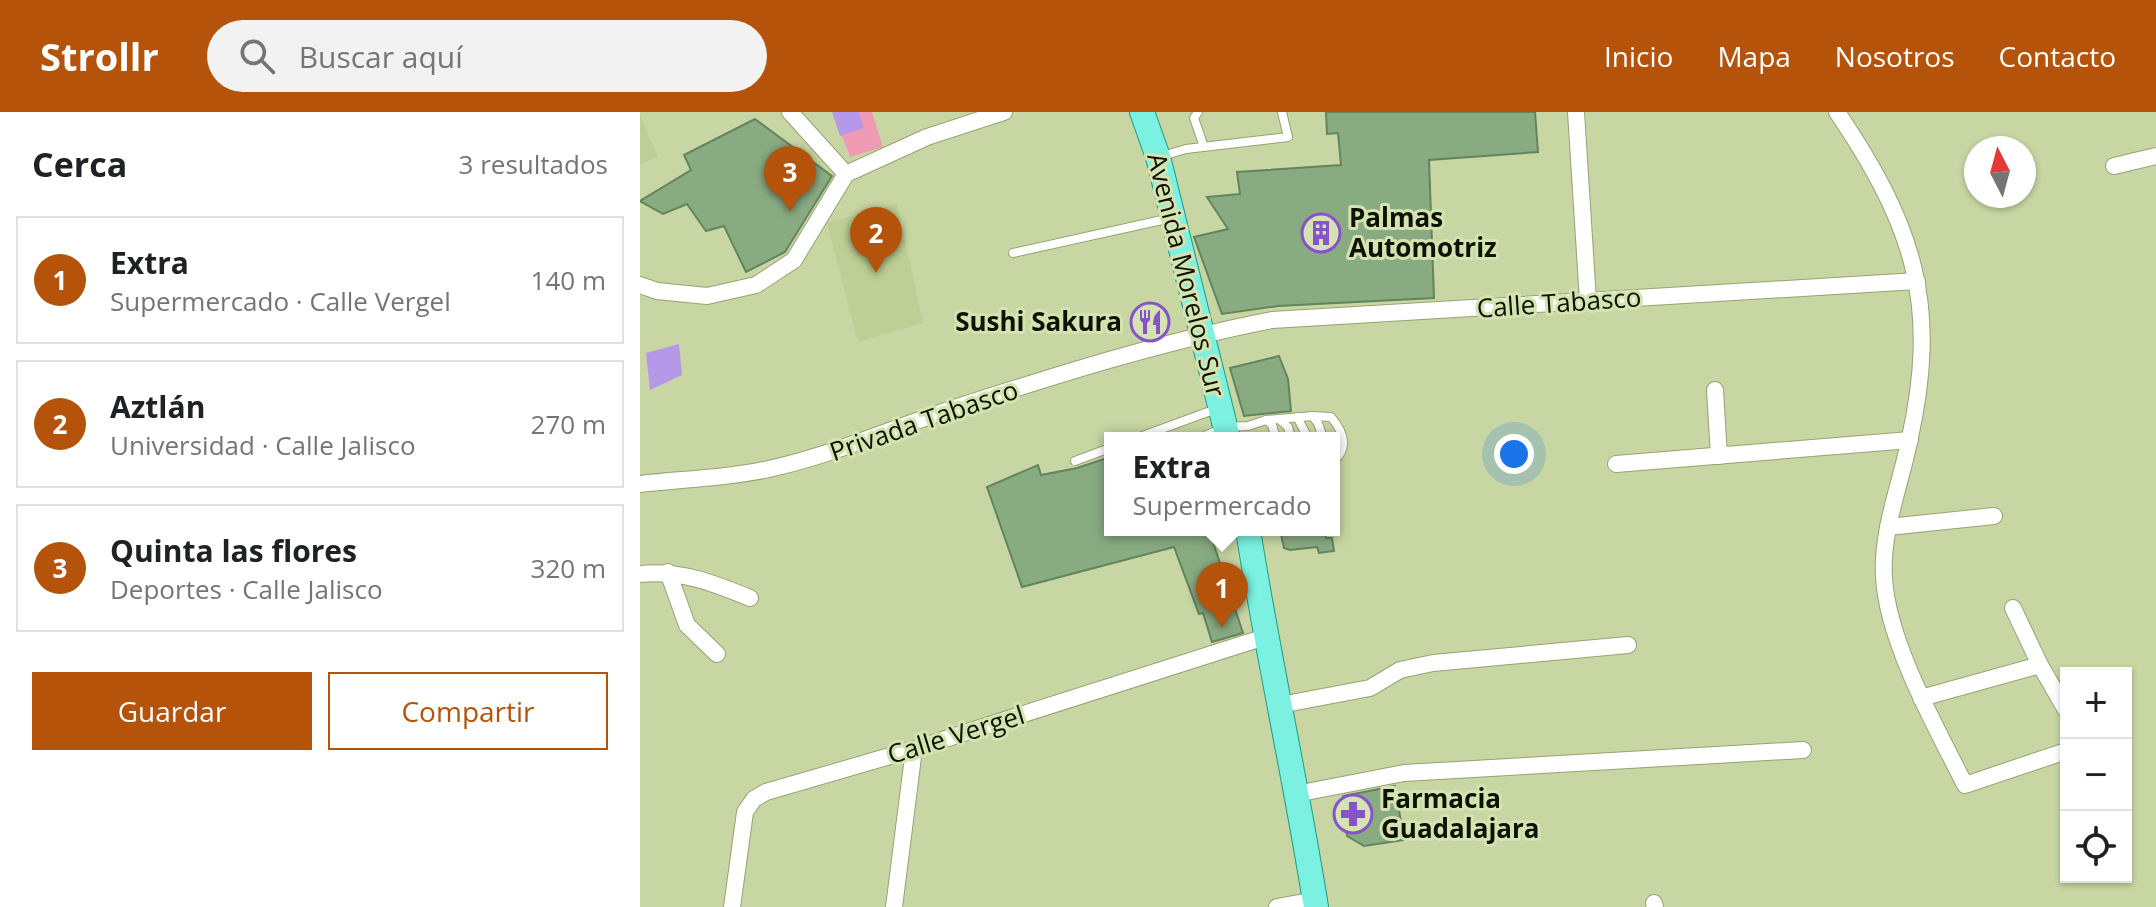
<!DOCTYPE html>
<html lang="es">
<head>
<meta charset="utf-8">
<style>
  :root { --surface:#fff; --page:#f2f2f2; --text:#202124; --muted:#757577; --line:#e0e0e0; --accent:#b45309 }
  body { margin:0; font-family:"Open Sans",sans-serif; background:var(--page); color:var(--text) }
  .controls { position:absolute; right:24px; bottom:24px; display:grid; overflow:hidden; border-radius:0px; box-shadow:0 2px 6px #0004 }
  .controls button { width:72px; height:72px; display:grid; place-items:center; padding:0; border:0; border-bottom:2px solid var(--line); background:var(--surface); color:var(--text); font:40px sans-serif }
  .compass { position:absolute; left:1324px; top:24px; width:72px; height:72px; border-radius:50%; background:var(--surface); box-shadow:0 2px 6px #0004; rotate:354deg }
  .you { position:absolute; left:874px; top:342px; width:28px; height:28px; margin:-20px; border:6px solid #fff; border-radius:50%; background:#1a73e8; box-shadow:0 0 0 12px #1a73e833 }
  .badge { display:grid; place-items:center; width:52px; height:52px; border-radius:50%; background:var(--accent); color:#fff; font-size:26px; font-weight:700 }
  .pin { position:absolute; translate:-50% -66px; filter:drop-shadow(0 2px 4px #0008) }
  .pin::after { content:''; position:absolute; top:42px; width:28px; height:24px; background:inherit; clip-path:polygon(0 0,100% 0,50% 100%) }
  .popup { position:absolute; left:464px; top:320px; width:236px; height:104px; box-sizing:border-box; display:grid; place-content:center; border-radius:0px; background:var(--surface); filter:drop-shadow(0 2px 6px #0005); font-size:26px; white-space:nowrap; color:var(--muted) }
  .popup b { font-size:30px; color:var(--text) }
  .popup::after { content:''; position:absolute; left:50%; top:100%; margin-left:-16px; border:16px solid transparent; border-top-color:var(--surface) }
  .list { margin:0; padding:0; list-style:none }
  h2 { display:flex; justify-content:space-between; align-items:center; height:104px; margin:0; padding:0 32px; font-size:34px }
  h2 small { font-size:26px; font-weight:400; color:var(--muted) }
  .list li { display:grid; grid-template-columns:52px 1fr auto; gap:24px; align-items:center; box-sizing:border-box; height:128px; margin:0 16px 16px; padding:0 16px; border:2px solid var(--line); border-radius:0px }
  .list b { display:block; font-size:30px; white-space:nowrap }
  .list p { margin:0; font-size:26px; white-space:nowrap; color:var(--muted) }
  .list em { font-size:26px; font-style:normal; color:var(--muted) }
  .actions { display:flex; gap:16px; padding:24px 32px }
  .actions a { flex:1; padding:18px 0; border:2px solid var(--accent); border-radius:0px; text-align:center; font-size:28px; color:var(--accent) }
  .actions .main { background:var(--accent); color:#fff }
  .icon { flex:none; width:44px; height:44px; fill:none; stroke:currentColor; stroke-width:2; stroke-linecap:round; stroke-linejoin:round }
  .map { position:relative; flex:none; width:1516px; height:795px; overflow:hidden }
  header { display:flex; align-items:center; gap:48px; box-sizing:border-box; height:112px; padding:0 40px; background:var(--accent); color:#fff }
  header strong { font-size:38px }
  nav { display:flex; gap:44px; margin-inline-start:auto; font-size:28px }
  .search { width:560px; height:72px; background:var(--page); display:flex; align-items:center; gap:20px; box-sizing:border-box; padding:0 28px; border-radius:44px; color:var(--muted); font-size:30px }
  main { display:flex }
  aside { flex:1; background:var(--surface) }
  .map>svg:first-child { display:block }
</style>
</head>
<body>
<header>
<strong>Strollr</strong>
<div class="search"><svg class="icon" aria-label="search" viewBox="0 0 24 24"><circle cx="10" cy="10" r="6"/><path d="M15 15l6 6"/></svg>Buscar aquí</div>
<nav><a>Inicio</a><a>Mapa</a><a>Nosotros</a><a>Contacto</a></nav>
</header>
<main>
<aside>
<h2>Cerca<small>3 resultados</small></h2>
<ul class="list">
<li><span class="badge">1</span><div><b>Extra</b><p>Supermercado · Calle Vergel</p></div><em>140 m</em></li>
<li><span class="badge">2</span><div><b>Aztlán</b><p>Universidad · Calle Jalisco</p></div><em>270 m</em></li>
<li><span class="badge">3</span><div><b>Quinta las flores</b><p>Deportes · Calle Jalisco</p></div><em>320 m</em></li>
</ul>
<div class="actions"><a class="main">Guardar</a><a>Compartir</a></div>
</aside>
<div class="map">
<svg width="1516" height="795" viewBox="0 0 1516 795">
  <rect width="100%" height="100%" fill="#c8d6a3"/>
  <g fill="#bece94">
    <path d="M0,3L18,45L0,52Z"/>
    <path d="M257,92L283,211L218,230L187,111Z"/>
  </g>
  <path fill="#f09bb5" d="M193,0H232L243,35L210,45Z"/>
  <g fill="#b598e8">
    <path d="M192,0H219L224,16L200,24Z"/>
    <path d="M39,232L42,263L10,278L6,241Z"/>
  </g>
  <g fill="#89ab82" stroke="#63845d" stroke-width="2">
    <path d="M686,0H895L898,40L789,48L794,186L638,194L582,202L554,125L588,117L567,85L600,82L597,60L701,53L698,21L687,22Z"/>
    <path d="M115,7L192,64L145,140L106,160L84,114L66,119L47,92L23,102L0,89L51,58L44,43Z"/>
    <path d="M639,244L648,267L651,299L604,304L590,256Z"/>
    <path d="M467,346L470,356V418H569L603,521L572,530L563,501L559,502L534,435L382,475L347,375L398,353L401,363L437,356Z"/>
    <path d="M640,418H684L686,426H692L694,439L679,441L677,435L650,438L644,436Z"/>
    <path d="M755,674L764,728L724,734L707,724L703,684Z"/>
  </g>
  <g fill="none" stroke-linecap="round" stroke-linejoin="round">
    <defs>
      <g id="lane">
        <path d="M558,0L554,6L564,35"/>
        <path d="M522,44L546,37L648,25L642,0"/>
        <path d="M373,141L531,106"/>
        <path d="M672,304L678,311L683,326"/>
        <path d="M657,305L668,326"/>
        <path d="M639,307L648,315L651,326"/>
        <path d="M626,308L632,313L636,326"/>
        <path d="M497,326L576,297"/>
        <path d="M560,326L585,315L608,314L626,308L672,304L691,305C703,319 709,335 694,349"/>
        <path d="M435,349L470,336"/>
      </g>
      <g id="street">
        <path d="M150,0L206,62"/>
        <path d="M936,0L948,189"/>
        <path d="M1197,0C1274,114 1300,193 1269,330C1260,374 1241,420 1244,466C1248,531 1296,615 1325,673L1426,639"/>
        <path d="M1474,54L1516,44"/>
        <path d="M0,173L17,179L67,184L116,173L154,148L206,62L287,25L364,0"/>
        <path d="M1075,278L1079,344"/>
        <path d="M976,352L1270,328"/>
        <path d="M0,372C43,367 90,366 133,356C194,342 251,317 311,297C417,263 523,229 632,208L1277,169"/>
        <path d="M1248,415L1354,404"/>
        <path d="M28,460L47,513L77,542"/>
        <path d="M0,462C41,458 73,471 110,486"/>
        <path d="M1373,496L1400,553L1426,598"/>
        <path d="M1281,586L1400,553"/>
        <path d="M640,593L730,576L760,558L793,551L988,533"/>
        <path d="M656,682L764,661L1163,638"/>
        <path d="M1014,791L1015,795"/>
        <path d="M92,795L105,700L114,687L126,680L274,637L625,525"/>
        <path d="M254,795L274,637"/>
        <path d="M637,795L675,788"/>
      </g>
      <g id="primary">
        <path d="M502,0L518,45L588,326"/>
        <path d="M608,418C628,544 656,669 676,795"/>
      </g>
    </defs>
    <use href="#lane" stroke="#96a372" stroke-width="10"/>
    <use href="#street" stroke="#96a372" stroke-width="18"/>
    <use href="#primary" stroke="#1c9c86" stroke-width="26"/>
    <use href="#lane" stroke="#fff" stroke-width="8"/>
    <use href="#street" stroke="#fff" stroke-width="16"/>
    <use href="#primary" stroke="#7cf1e1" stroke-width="24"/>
  </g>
  <defs>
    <symbol id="building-ring" viewBox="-11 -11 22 22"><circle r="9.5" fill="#d5e3b0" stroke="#8753cb" stroke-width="1.5"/><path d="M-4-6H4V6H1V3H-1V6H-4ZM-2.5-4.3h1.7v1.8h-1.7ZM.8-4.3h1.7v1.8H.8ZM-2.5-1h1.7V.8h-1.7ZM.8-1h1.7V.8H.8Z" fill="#8753cb"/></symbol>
    <symbol id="restaurant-ring" viewBox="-11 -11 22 22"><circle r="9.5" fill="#d5e3b0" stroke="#8753cb" stroke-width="1.5"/><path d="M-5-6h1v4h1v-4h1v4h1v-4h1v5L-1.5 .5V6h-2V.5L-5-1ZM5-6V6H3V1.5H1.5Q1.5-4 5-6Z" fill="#8753cb"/></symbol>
    <symbol id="pharmacy-ring" viewBox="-11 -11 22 22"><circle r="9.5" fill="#d5e3b0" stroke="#8753cb" stroke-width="1.5"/><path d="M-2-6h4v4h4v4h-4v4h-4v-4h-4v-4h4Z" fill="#8753cb"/></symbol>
  </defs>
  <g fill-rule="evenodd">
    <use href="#building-ring" x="659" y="99" width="44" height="44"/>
    <use href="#restaurant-ring" x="488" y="188" width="44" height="44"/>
    <use href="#pharmacy-ring" x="691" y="680" width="44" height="44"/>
  </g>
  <g text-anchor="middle" stroke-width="6" stroke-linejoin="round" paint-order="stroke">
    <g font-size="26" font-weight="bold" fill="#0d1202" stroke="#d5e3b0" text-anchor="start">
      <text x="709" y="115">Palmas<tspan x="709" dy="30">Automotriz</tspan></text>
      <text x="482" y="219" text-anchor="end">Sushi Sakura</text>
      <text x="741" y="696">Farmacia<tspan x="741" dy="30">Guadalajara</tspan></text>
    </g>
    <g font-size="26" fill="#0d1202" stroke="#d5e3b0">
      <text transform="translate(546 163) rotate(76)" y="9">Avenida Morelos Sur</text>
      <text transform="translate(919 191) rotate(-4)" y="9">Calle Tabasco</text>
      <text transform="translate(284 309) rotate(-19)" y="9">Privada Tabasco</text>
      <text transform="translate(316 623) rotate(-17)" y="9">Calle Vergel</text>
    </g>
  </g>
</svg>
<div class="controls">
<button>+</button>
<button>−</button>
<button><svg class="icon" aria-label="locate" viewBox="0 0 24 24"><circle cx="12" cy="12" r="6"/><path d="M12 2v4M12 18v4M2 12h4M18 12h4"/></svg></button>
</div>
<svg class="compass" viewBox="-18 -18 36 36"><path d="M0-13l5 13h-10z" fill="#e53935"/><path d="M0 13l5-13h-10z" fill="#757577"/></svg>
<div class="you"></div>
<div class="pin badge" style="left:582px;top:516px">1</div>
<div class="popup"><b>Extra</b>Supermercado</div>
<div class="pin badge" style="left:236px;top:161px">2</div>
<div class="pin badge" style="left:150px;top:100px">3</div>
</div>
</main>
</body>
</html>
